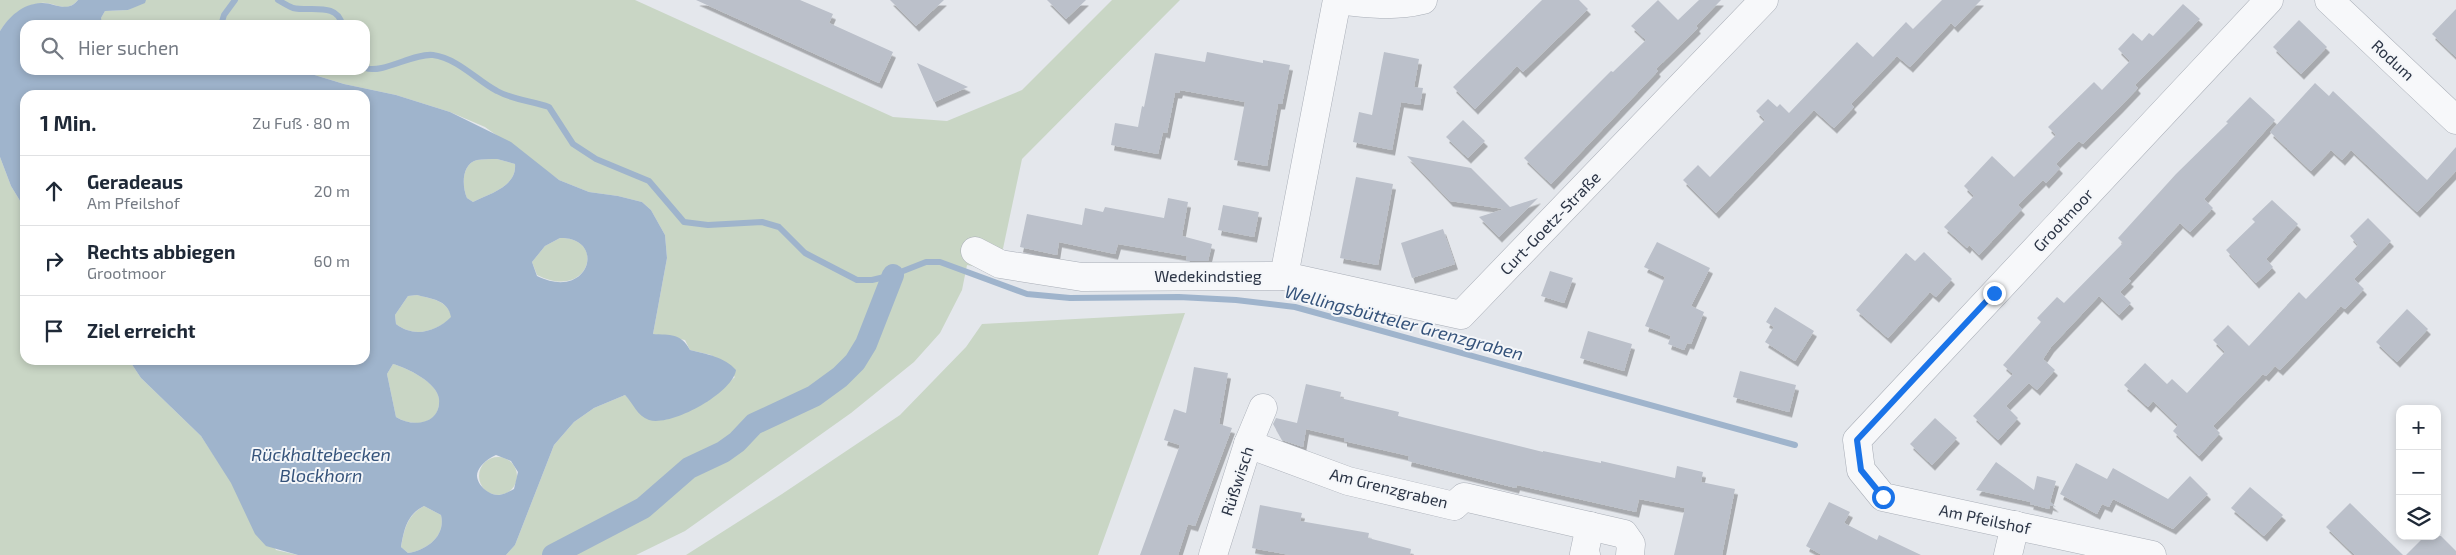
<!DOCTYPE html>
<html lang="de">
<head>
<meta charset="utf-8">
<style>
  :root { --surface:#fff; --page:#f6f6f7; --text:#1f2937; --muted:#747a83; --line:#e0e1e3 }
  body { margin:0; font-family:"Exo 2",sans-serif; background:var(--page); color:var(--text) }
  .controls { position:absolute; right:15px; bottom:15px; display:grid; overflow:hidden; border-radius:10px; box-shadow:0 2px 8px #0003 }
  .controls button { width:45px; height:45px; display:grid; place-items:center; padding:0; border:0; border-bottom:1px solid var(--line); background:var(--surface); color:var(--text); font:25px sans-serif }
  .stop { position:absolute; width:15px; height:15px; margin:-11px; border:4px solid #1a73e8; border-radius:50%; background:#fff }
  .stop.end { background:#1a73e8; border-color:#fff; box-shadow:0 1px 5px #0008 }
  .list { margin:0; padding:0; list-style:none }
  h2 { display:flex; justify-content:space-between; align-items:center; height:65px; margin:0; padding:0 20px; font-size:21px }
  h2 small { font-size:16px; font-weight:400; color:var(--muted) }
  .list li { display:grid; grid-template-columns:32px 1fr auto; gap:15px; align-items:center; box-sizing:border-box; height:70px; padding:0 20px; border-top:1px solid var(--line) }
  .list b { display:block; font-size:19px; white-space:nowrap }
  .list p { margin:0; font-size:16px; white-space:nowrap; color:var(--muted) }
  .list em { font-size:16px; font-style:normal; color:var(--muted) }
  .icon { flex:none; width:28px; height:28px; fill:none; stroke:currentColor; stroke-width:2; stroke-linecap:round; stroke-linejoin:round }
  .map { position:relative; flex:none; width:2456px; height:555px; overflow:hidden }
  .search { position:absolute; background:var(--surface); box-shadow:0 2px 8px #0003; left:20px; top:20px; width:350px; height:55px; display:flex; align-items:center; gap:12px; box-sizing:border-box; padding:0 18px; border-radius:15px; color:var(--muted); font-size:19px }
  .panel { position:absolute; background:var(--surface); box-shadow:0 2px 8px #0003; left:20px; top:90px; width:350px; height:275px; border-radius:15px }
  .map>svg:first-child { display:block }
</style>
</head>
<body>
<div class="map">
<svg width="2456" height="555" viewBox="0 0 2456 555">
  <defs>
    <filter id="shadow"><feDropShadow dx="3" dy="5.5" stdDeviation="0" flood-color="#0004"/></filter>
  </defs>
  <rect width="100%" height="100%" fill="#e4e7ec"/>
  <g fill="#c9d6c5">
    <path d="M0,0H78C66,15 53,1 41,3C23,5 9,17 0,31Z"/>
    <path d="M146,0H635L893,117L947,121L1022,90L1112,0H1180L1022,159L1001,258L994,270L967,265L962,290L940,333L914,362L851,413L685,531L636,555H506L515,545L554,445L574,422L594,408L625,395L630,400L708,401L735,377L711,355L690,350L685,340L653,334L667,258L665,235L651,210L642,202L618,196L589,192L559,180L485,127L450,112L396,95L344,84L298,70H365V25H101V18L105,11L128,10Z"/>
    <path d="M0,157L11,186L25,209V360H129L141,378L201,436L276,550L298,555H0Z"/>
    <path d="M497,159L515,164C517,187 490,193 473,202L467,198C462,187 461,164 477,160C483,159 490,159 497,159Z"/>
    <path d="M560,238C607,237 590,302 537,275L532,262L545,246Z"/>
    <path d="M417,295C432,299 447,300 452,317C436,332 414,338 396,324L395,315L408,296Z"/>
    <path d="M1185,313L1098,555H686L782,494L900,415L966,347L982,324Z"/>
    <path d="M393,364C407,368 437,382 439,399C441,425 413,428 396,417L387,374Z"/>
    <circle cx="498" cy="476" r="19"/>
    <path d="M424,506L441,515C446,536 427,550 408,553L401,547C404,530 407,515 424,506Z"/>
  </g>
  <path fill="#9fb4cc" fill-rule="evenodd" d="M78,0H146L145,3L128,10L105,11L101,18L102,25H25V70H298L344,84L396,95L450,112L511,142L559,180L589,192L618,196L642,202L651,210L665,235L667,258L653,334C670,335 681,333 690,350C706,354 725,357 736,370C733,393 671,427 649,420C637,416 633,403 625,395L594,408L574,422L554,445L515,545L506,555H298L266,546L255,534L231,483L201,436L141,378L129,360H365V95H25V209L11,186L0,157V31C9,17 22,4 41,3C54,2 67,14 78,0ZM497,159L515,164C517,187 490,193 473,202L467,198C462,187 461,164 477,160C483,159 490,159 497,159ZM560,238C607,237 590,302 537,276L532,262L545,246ZM417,295C432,299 448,300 451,317C436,332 414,338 396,324L395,315L408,296ZM393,364C407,368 437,382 439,399C441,424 413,428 396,417L387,374ZM496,455L511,461L518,472L514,489C510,491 503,495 499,495C488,496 473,482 478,471C481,464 489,458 496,455ZM424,506L441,515C446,536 427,550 408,553L401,547C404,530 407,514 424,506Z"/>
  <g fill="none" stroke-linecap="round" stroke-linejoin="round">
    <g stroke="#9fb4cc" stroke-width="6">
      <path d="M278,0C283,3 288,6 293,8C310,12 338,2 342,25"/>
      <path d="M221,25L224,15L235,0"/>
      <path d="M365,68C383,74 413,53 433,55C459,59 476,80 497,91C513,100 532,101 549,107L573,144L596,159L649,181L684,222L708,225L762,222L779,227L805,253L857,280H872L893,275L926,262H940L1027,294L1070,298L1179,297L1236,300L1295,307L1795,445"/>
    </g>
    <path stroke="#9fb4cc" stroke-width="22" d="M553,555L643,508L689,468L723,452L737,442L754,424L814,396L840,377L855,362L866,344L893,275"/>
  </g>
  <g fill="#bbc0ca" filter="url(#shadow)">
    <path d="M696,0H800L833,14L829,23L893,52L879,83Z"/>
    <path d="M890,0H944L916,26Z"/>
    <path d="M1047,0H1086L1066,19Z"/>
    <path d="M1542,0H1579L1588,9L1523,72L1517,66L1475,109L1453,87Z"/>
    <path d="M1658,0L1678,20L1699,0H1721L1696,26L1698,28L1656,69L1658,71L1551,184L1524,158L1611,71L1613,72L1646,40L1631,26Z"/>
    <path d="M1942,0H1981L1955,27L1951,23L1910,67L1897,56L1851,104L1854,107L1834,128L1814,110L1716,213L1683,180L1698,165L1710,177L1765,120L1756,111L1768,99L1777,107L1780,104L1789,113L1857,42L1873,57L1906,22L1913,29Z"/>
    <path d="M2183,4L2200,19L2135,85L2138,88L2120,107L2083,144L2079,141L2056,164L2060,168L2046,183L2043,180L2018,205L2022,209L1979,255L1969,245L1967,248L1944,227L1974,196L1964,186L1992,156L2014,177L2056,135L2048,127L2094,82L2102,90L2130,61L2118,49L2133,33L2142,41L2149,33L2153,36Z"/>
    <path d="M2456,9V57L2432,34Z"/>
    <path d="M2299,20L2327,47L2301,74L2273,47Z"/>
    <path d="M1207,52L1263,63V60L1290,65L1282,104H1278L1267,166L1234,160L1245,102L1180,90L1179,93H1175L1167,133L1163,132L1158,154L1111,145L1115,123L1138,127L1142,106L1144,107L1155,53L1205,62Z"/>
    <path d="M1384,52L1419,59L1414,87L1423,88L1420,105L1401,102L1392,150L1353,142L1359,112L1372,115Z"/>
    <path d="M917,63L968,87L934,102Z"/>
    <path d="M2315,83L2329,96L2333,91L2427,180L2456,147V171L2417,212L2351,150L2342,160L2331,150L2311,171L2270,132Z"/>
    <path d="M2250,97L2275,120L2204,199L2213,208L2190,232L2180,223L2128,279L2131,281L2120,292L2131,303L2119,315L2099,296L2051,347L2043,359L2055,370L2037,390L2029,383L2006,406L2018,418L1998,440L1973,416L2013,374L2003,365L2041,322L2037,318L2057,297L2064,303L2123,243L2118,238L2176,174L2228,123L2226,122Z"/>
    <path d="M1463,120L1485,141L1468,158L1446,137Z"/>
    <path d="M1407,156L1471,168L1510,207L1538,198L1499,237L1479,217L1504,209L1450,201Z"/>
    <path d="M1356,177L1393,184L1378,265L1340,258Z"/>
    <path d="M1168,198L1188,202L1182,236L1212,244L1208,261H1186L1187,256L1118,244L1115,254L1059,242L1057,255L1020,247L1027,214L1082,225L1085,208L1103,212L1105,207L1164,218Z"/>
    <path d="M2272,200L2298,224L2266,259L2273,267L2256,283L2226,250L2255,222L2252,219Z"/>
    <path d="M1223,205L1259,212L1254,237L1218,230Z"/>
    <path d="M2368,218L2391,241L2354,279L2364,289L2345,309L2341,306L2280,370L2275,366L2266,376L2263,374L2213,426L2220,433L2199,456L2173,431L2178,425L2153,401L2148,407L2124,385L2145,363L2167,384L2172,379L2187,393L2225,352L2213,340L2228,325L2249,346L2299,292L2306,299L2358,245L2350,236Z"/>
    <path d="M1443,229L1455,264L1412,278L1401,243Z"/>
    <path d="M1657,242L1710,268L1691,306L1704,312L1691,344L1687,343L1684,350L1668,344L1671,336L1645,326L1665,277L1644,267Z"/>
    <path d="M1924,252L1952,279L1936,297L1930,292L1888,338L1856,310L1906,253L1915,261Z"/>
    <path d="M1550,271L1573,278L1564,303L1541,296Z"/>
    <path d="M1775,307L1814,331L1795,361L1765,342L1774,327L1766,322Z"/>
    <path d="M2407,309L2428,329L2397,362L2376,342Z"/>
    <path d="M1588,331L1632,344L1624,371L1580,358Z"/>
    <path d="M1194,367L1228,373L1219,424L1232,428L1195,526L1188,524L1178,555H1140L1180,445L1164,440L1174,409L1186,413Z"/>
    <path d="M1740,371L1796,385L1789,412L1733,397Z"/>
    <path d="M1306,384L1341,392L1340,398L1399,412L1398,416L1543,452V451L1601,463V461L1675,478L1677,466L1703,472L1701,482L1735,489L1722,555H1674L1685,508L1639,499L1636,512L1517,485L1516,488L1408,461L1409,456L1344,441V438L1306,429L1303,447L1282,440L1273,424L1276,418L1297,423Z"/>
    <path d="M1935,418L1957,438L1932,465L1910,444Z"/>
    <path d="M1996,462L2034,490L2037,476L2056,481L2050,502L2056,507L2050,505L2049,509L2030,504L2031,502L1976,490Z"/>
    <path d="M2076,463L2107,479L2113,468L2168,499L2190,476L2208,494L2173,529L2113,499L2109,507L2102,504L2097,514L2060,494Z"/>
    <path d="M2250,487L2283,515L2264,536L2231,508Z"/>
    <path d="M1829,502L1850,512L1844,523L1877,540L1879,535L1921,555H1822L1806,546Z"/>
    <path d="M2350,503L2403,555H2355L2326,527Z"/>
    <path d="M1260,505L1302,513L1300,521L1369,533L1368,538L1411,549L1410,555H1290L1252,548Z"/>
    <path d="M2425,536H2441L2456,551V555H2406Z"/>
  </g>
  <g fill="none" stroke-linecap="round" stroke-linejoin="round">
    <defs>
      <g id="minor">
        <path d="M1338,0C1366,4 1395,7 1423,0"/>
        <path d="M2329,0L2456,120"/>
        <path d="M975,251L1000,264L1082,277L1284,276L1461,315L1764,0"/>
        <path d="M1284,276L1337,0"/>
        <path d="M1248,444L1348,481L1454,506L1464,497L1624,534L1631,544L1630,555"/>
        <path d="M1213,555L1248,444L1263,408"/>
        <path d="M1586,555L1584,554L1590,526"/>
        <path d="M2008,555L2015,525"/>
        <path d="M2152,555L1883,497L1861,470L1857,440L2269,0"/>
      </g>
    </defs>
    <use href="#minor" stroke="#a9aeb7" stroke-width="29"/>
    <use href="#minor" stroke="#f7f8fa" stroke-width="28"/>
  </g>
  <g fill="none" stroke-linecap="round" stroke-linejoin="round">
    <path stroke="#1a73e8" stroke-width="6" d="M1883,497L1861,470L1857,440L1994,293"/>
  </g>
  <g text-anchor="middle" stroke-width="4" stroke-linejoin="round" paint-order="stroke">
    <g font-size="16" fill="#2b3445" stroke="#f4f6f9">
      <text transform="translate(2393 60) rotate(43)" y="6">Rodum</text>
      <text transform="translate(2063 220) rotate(-47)" y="6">Grootmoor</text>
      <text transform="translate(1550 223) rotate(-46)" y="6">Curt-Goetz-Straße</text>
      <text x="1208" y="282">Wedekindstieg</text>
      <text transform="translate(1237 481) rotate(-72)" y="6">Rüßwisch</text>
      <text transform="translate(1389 488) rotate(14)" y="6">Am Grenzgraben</text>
      <text transform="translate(1985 519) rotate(12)" y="6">Am Pfeilshof</text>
    </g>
    <g font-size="18" font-style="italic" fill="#34527a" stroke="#f4f6f9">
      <text transform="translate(1404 323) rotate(15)" y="6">Wellingsbütteler Grenzgraben</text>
      <text x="321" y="461">Rückhaltebecken<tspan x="321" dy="21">Blockhorn</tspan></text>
    </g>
  </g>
</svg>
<div class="controls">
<button>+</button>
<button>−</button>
<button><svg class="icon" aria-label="layers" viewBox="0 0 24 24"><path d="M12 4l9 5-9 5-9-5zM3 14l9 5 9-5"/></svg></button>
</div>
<div class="stop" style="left:1883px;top:497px"></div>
<div class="stop end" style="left:1994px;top:293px"></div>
<div class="search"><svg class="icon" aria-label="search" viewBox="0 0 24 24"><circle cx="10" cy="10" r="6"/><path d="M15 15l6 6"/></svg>Hier suchen</div>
<section class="panel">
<h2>1 Min.<small>Zu Fuß · 80 m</small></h2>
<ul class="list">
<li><svg class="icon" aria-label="ahead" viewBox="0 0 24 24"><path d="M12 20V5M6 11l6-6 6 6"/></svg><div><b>Geradeaus</b><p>Am Pfeilshof</p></div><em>20 m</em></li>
<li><svg class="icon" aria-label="right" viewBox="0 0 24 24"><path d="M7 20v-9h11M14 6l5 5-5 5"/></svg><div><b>Rechts abbiegen</b><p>Grootmoor</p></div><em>60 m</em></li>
<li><svg class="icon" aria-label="arrive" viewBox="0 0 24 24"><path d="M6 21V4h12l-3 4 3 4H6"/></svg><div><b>Ziel erreicht</b></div></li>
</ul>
</section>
</div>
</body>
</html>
